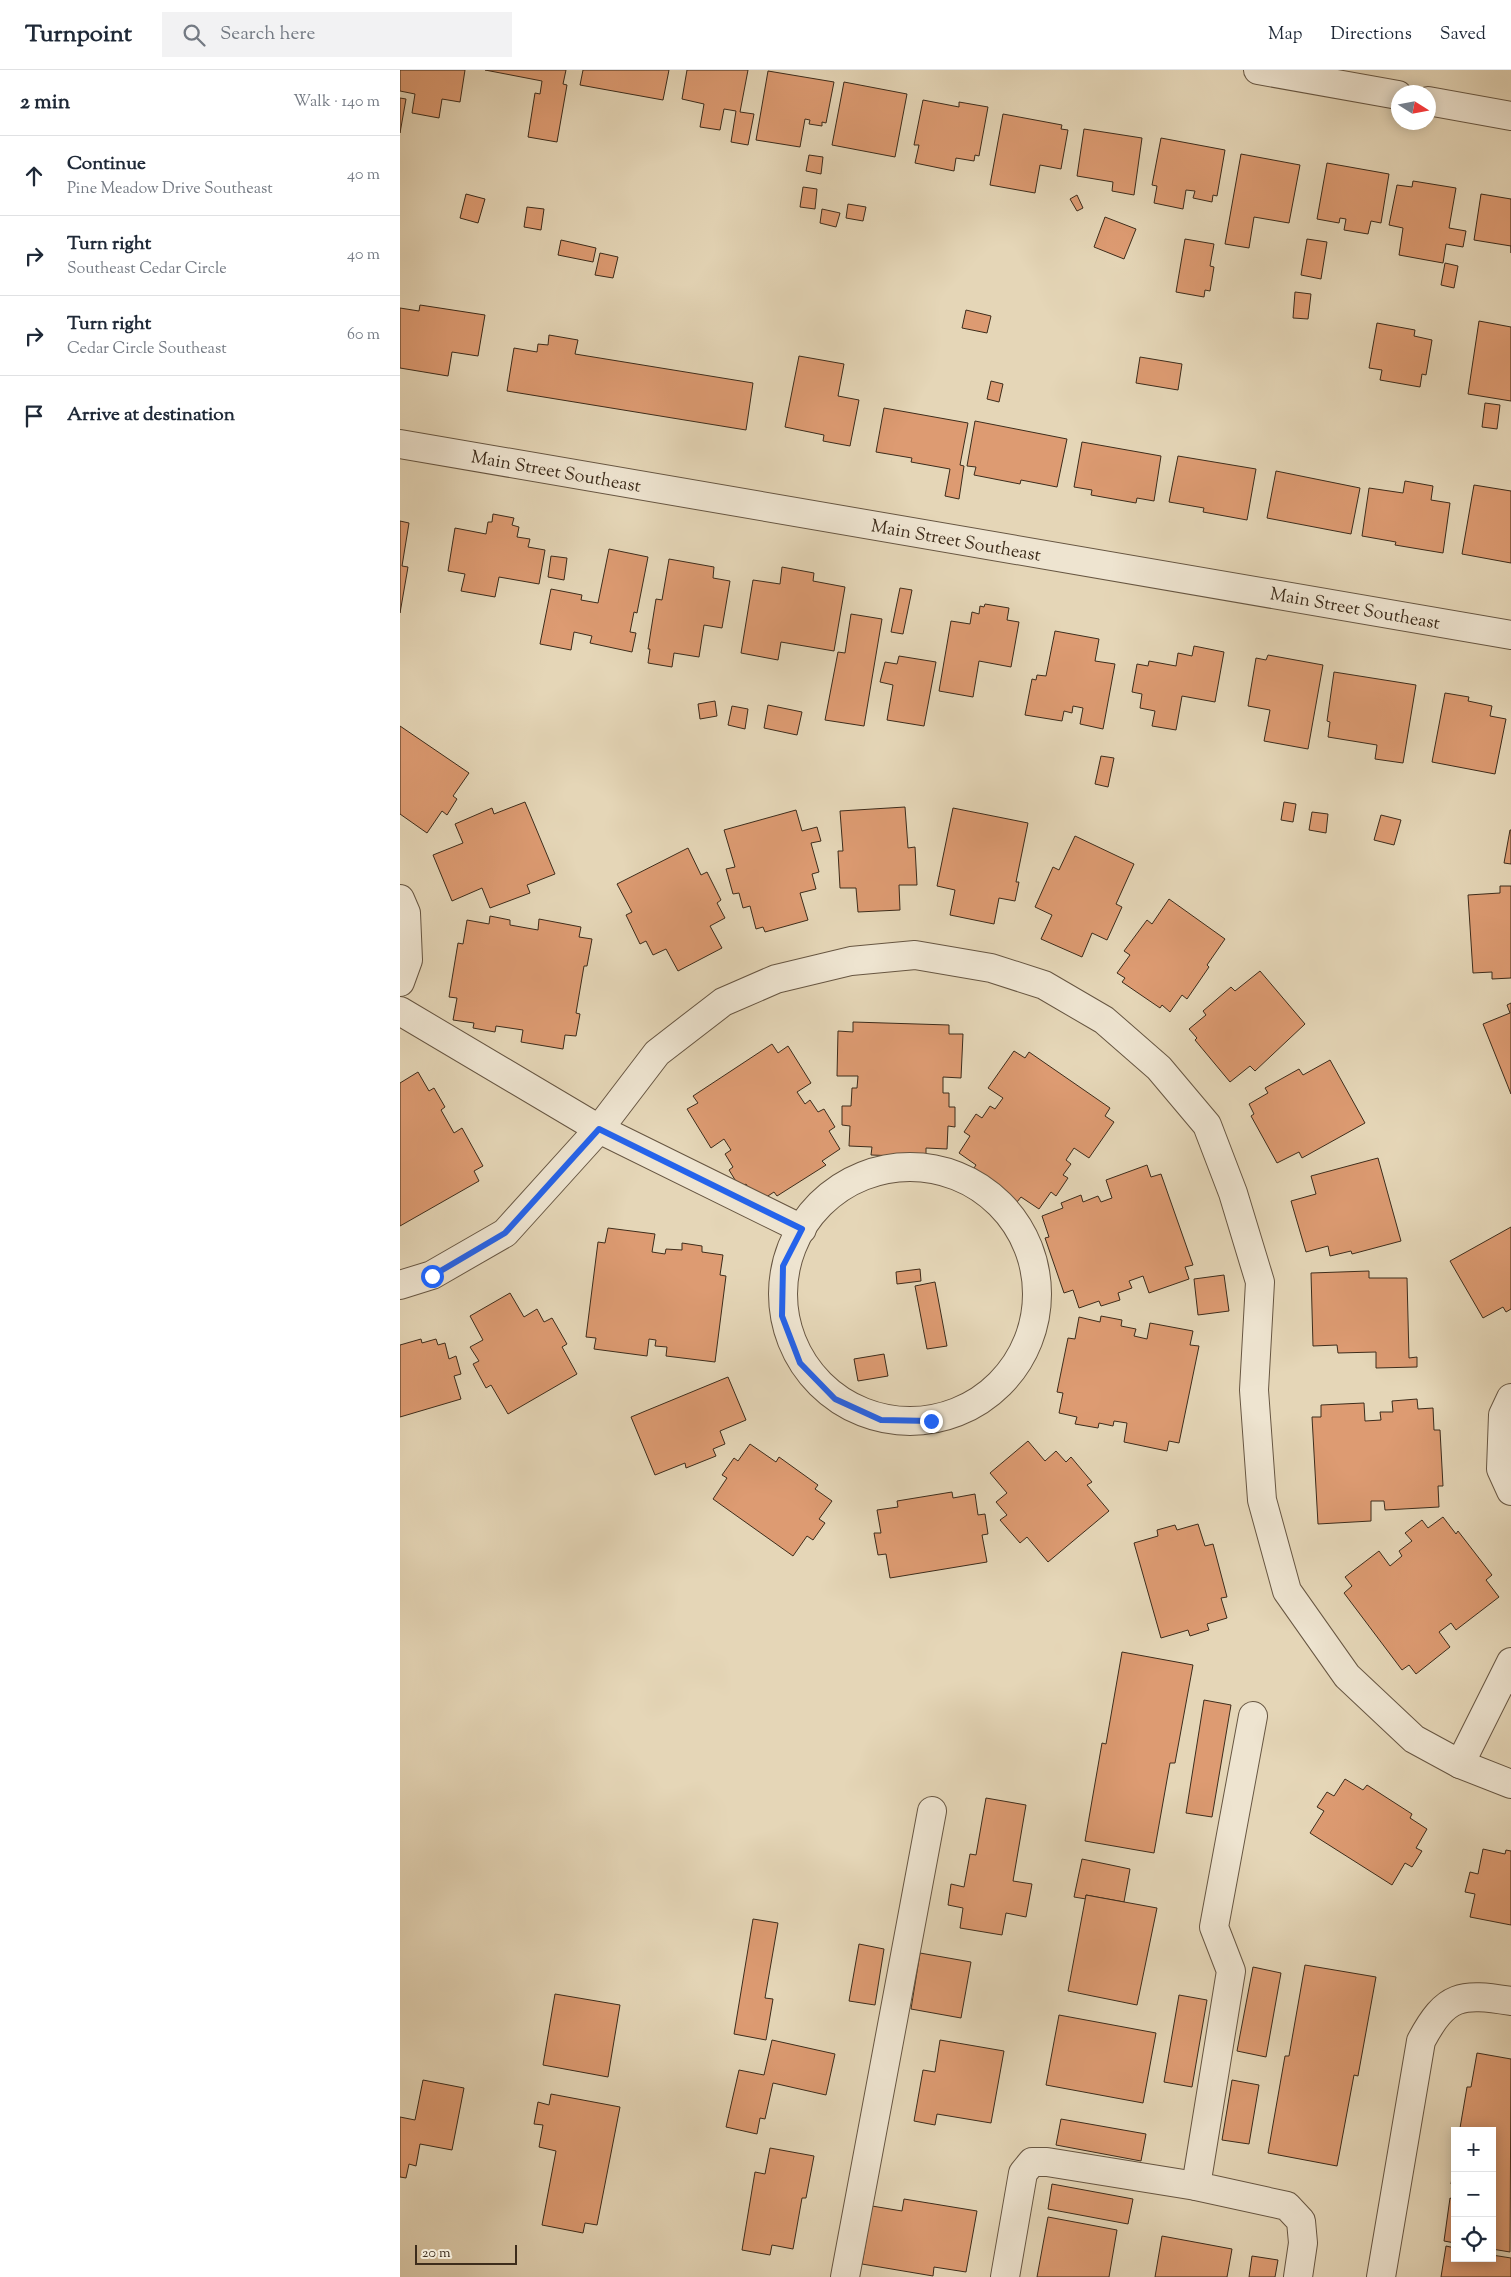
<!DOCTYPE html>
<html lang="en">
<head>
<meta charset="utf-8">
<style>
  :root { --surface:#fff; --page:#f2f2f3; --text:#1f2937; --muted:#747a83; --line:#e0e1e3 }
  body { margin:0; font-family:"Sorts Mill Goudy",serif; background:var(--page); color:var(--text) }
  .controls { position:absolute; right:15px; bottom:15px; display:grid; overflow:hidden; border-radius:0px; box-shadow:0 2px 12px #0003 }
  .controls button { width:45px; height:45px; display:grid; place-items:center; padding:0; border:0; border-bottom:1px solid var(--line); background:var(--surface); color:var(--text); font:25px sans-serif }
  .compass { position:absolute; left:991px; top:15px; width:45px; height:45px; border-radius:50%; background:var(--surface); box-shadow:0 2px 12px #0003; rotate:101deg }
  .scale { position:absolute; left:15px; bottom:12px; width:102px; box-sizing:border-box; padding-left:5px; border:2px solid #3d2c1b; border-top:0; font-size:14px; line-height:18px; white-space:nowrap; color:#3d2c1b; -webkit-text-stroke:4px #eee4d0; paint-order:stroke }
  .stop { position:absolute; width:15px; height:15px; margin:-11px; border:4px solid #2563eb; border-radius:50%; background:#fff }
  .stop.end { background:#2563eb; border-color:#fff; box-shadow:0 1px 5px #0008 }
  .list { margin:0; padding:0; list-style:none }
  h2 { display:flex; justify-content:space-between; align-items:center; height:65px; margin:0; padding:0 20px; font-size:21px }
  h2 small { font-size:16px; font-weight:400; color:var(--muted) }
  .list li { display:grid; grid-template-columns:32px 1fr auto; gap:15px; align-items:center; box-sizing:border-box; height:80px; padding:0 20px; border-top:1px solid var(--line) }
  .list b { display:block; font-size:19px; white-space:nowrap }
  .list p { margin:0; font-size:16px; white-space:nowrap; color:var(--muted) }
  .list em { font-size:16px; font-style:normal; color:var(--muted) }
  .icon { flex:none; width:28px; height:28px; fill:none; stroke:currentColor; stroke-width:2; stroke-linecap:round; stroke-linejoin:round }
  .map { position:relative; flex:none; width:1111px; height:2207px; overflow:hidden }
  header { display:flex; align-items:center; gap:30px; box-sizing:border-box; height:70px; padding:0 25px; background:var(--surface); border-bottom:1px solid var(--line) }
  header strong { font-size:24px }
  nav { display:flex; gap:28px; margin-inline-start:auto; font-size:18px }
  .search { width:350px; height:45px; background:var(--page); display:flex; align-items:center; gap:12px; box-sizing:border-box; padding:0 18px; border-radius:0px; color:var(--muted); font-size:19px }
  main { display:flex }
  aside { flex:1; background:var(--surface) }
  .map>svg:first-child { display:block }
</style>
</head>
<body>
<header>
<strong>Turnpoint</strong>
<div class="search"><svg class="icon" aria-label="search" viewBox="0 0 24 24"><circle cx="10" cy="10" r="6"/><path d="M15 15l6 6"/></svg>Search here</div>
<nav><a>Map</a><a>Directions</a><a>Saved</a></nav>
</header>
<main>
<aside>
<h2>2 min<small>Walk · 140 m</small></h2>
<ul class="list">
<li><svg class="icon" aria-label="ahead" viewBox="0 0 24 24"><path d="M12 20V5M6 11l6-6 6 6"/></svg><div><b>Continue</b><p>Pine Meadow Drive Southeast</p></div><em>40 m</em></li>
<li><svg class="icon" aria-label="right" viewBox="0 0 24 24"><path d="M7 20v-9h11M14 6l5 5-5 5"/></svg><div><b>Turn right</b><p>Southeast Cedar Circle</p></div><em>40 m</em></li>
<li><svg class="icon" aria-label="right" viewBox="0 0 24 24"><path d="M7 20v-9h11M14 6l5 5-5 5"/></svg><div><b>Turn right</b><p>Cedar Circle Southeast</p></div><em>60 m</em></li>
<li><svg class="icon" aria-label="arrive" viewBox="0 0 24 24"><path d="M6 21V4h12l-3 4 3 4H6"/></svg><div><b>Arrive at destination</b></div></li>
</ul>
</aside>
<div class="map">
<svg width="1111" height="2207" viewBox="0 0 1111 2207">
  <rect width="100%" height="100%" fill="#e5d6b7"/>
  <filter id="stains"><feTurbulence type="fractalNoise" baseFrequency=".004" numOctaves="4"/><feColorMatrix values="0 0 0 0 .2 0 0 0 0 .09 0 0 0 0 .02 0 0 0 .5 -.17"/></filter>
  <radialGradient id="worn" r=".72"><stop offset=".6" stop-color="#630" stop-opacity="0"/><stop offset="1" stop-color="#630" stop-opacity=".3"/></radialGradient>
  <g fill="#dd9b72" stroke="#3d2c1b">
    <path d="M0,0H65L60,32L42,29L39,48L12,43L15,24L0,21Z"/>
    <path d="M85,0H166L163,14L167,15L157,72L128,67L135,23L140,24L142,11Z"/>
    <path d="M183,0H269L263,30L180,15Z"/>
    <path d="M287,0H348L340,42L354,44L348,75L331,72L336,41L324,39L320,60L300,57L304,34L282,29Z"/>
    <path d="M368,1L434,12L426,53L422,52V56L409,54L410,50L405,49L400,77L356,70Z"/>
    <path d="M444,12L507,24L495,87L432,75Z"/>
    <path d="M0,28L6,29L0,63Z"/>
    <path d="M523,30L559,37V32L588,37L579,86L575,85L574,91L556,88L554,101L515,93L519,75H514Z"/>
    <path d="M603,44L662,55L661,59L668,60L661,99L640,95L635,123L590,115Z"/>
    <path d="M684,59L742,68L734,125L712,121L713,112L677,106Z"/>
    <path d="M761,68L825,80L817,126L813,125L812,132L793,128L795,121L786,120L783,139L754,133L757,116L752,115Z"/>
    <path d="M841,84L900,95L889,153L854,147L849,178L825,174Z"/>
    <path d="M409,85L423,87L421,104L406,101Z"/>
    <path d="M927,93L989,104L981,153L971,151L968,164L944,160L946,149L940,148L939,153L917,149Z"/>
    <path d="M1013,111L1056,118L1049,158L1066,161L1063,177L1046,174L1043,193L999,185L1003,158L989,155L997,115L1012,117Z"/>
    <path d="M403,117L417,119L415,139L400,137Z"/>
    <path d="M66,124L85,129L78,153L60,148Z"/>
    <path d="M1081,124L1111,129V183V176L1074,170Z"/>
    <path d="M677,125L683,138L677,141L670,129Z"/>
    <path d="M448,134L466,137L463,151L446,148Z"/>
    <path d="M127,137L144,139L141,160L124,157Z"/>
    <path d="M422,139L440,143L436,157L420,153Z"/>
    <path d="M705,147L736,159L724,189L694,177Z"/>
    <path d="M785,169L814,174L810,196L814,197L810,221L805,220L804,227L776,222Z"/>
    <path d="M907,169L927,172L921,209L901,205Z"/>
    <path d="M161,170L196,178L193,192L158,185Z"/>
    <path d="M200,183L218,187L213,208L195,205Z"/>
    <path d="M1045,193L1058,196L1054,218L1041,215Z"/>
    <path d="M895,222L911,224L908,249L893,248Z"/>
    <path d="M20,235L85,245L78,286L52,282L48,306L0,298V238L19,241Z"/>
    <path d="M566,240L591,246L587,263L562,258Z"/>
    <path d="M1079,251L1111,257V331L1068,324Z"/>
    <path d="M977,253L1015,260L1014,266L1032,270L1026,305L1022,304L1020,317L980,310L982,300L969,298Z"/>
    <path d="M149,265L178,270L175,284L353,313L346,360L107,321L114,278L137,282L138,274L148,275Z"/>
    <path d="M399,286L444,294L438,326L459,330L450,376L423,371L424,365L385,357Z"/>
    <path d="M740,287L782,294L778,320L736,313Z"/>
    <path d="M591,311L603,314L599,332L587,329Z"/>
    <path d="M1085,333L1100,335L1097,359L1082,357Z"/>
    <path d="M484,338L568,353L560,395L564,396L559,429L545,426L550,399L511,392L512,388L476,382Z"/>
    <path d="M575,351L667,369L657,417L621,410L620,414L574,405L576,397L567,396Z"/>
    <path d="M682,372L761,386L754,431L737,428L736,433L691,425L692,420L674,417Z"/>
    <path d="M778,386L856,399L847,450L803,442L804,438L769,432Z"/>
    <path d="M876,401L960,418L951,464L867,448Z"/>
    <path d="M1005,411L1033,416L1031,430L1050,433L1043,483L995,475L996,472L962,466L969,418L1003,423Z"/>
    <path d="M1074,415L1111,421V493L1062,484Z"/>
    <path d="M93,444L114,448L112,455L119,457L117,467L130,469L128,477L145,480L139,514L99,507L95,527L61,521L65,504L48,501L55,458L86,464L88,452H92Z"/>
    <path d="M0,451L9,453L2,496L8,497L0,543Z"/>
    <path d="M209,479L248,487L237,543L234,542L230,562L236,563L232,582L190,573L192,566L174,562L171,580L140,574L151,519L182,525L181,530L198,533Z"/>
    <path d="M151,486L167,488L164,510L148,507Z"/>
    <path d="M269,489L314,497L313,508L330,511L322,558L304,555L299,587L274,583L272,597L248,593L250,579H248L256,529L262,530Z"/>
    <path d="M382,497L414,503L413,511L445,517L434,581L381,572L378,590L341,583L353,510L380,514Z"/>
    <path d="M500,518L512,520L503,564L491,562Z"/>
    <path d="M585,534L609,538L607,550L619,552L611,597L579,591L573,627L539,621L551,551L570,554L572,542L579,544L580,536L584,537Z"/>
    <path d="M451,544L482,549L464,656L425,650L438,582L445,583Z"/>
    <path d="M655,561L699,569L695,591L715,594L703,659L680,654L683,638L673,636L672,643L664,641L662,651L625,645L632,609L636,610L637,605L646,606Z"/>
    <path d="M794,576L824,582L815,632L782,626L776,660L752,656L755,641L740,638L742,624L732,622L737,594L748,596L749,591L776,596L778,583L792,586Z"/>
    <path d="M868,585L923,595L908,679L864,671L870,640L848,636L856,588L866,590Z"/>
    <path d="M499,586L536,592L524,656L487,650L493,615L480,612L485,592L497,594Z"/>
    <path d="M934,602L1016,615L1003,693L975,689L977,675L928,667L930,652L927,651Z"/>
    <path d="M1045,623L1069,627L1068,631L1092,636L1090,646L1106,649L1095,704L1032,692Z"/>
    <path d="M315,631L317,646L300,649L298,634Z"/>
    <path d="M368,635L402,642L397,665L364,658Z"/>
    <path d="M332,636L348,639L345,659L328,655Z"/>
    <path d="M0,656L69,703L53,726L57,729L47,745L42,741L27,763L0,744Z"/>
    <path d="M701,686L714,688L708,717L695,714Z"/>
    <path d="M125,732L155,804L127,815L130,823L90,838L82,818L52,831L33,785L63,773L55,754L92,738L94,744Z"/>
    <path d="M884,732L896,734L893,752L881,750Z"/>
    <path d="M505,737L508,778L515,777L517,815H499L500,840L458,842L456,818H440L438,781H443L440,741Z"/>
    <path d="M553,738L628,753L616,812H619L615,831L599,828L594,854L550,845L555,820L537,816Z"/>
    <path d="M396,740L402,761L417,757L421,771L411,773L419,802L412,804L416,819L400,823L408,850L365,862L363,857L356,859L350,836L343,838L339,823L333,824L326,799L335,797L324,760Z"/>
    <path d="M912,742L928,744L926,763L909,760Z"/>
    <path d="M981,745L1001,750L994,775L974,770Z"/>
    <path d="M1110,760H1111V794L1104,793Z"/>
    <path d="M675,766L734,794L716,834L722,837L707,870L692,863L682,887L641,869L652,845L635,837L653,797L659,800Z"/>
    <path d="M288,778L301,805L307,802L321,830L317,833L325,848L310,856L322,878L278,901L266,879L253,885L246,871L240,874L226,845L232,842L217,814Z"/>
    <path d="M1100,816H1111V908L1092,909V902L1073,903L1068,825L1100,823Z"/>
    <path d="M769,829L825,869L807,895L809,897L787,929L782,925L770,942L762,935L760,938L722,912L725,908L717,903L730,885L724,881L747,850L752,854Z"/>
    <path d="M90,846L110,850V855L138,860L139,849L181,857L179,867L192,869L187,896H184L176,943L180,944L176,966L165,965L163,979L121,972L123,960L96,956L95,962L73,958L74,953L53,950L57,928L49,927L58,873L63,874L67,850L89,854Z"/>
    <path d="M860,901L905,954L855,1001L850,996L830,1012L795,970L797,968L789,959L806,945L803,941L831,917L835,921Z"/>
    <path d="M1111,933V1024L1083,954L1110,943L1107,935Z"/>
    <path d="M453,952L549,955V964H563L561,1008L543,1007V1023H549V1037H555V1057L548,1056L547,1079L526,1078V1087L471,1085L472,1077L449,1076L450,1056L442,1055V1036H451L452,1018H457L458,1006H437L438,961L453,962Z"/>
    <path d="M372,974L378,983L388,976L411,1013L397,1022L405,1034L410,1030L418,1042L424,1039L435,1057L429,1061L440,1079L422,1091L426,1095L377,1126L374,1122L357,1133L346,1114L340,1118L329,1100L333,1097L325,1084L331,1080L324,1069L311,1078L287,1039L298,1033L293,1026Z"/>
    <path d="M614,981L625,988L629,982L710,1038L705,1046L714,1052L689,1088L674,1078L666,1090L671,1094L663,1105L668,1108L656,1126L651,1122L639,1139L621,1127L617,1132L572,1101L576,1095L559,1083L570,1066L564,1062L576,1044L582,1048L590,1036L595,1039L603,1028L588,1018Z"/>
    <path d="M930,990L965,1053L902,1088L899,1082L877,1093L851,1046L854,1044L849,1034L868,1023L865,1018L899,999L903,1005Z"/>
    <path d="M18,1002L29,1021L34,1018L45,1037L41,1040L54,1063L62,1058L83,1096L74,1101L79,1111L0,1156V1013Z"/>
    <path d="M978,1088L1001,1171L952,1184L951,1181L930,1186L928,1176L906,1182L891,1131L916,1124L911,1106Z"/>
    <path d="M747,1095L751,1107L761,1104L793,1195L785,1197L789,1209L749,1223L743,1206L729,1211L732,1218L718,1223L720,1230L701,1236L699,1231L679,1238L673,1220L664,1223L645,1168L649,1167L642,1146L663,1138L661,1133L681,1125L683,1132L698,1126L701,1132L712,1128L706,1110Z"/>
    <path d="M1111,1157V1239L1106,1242L1103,1237L1083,1248L1050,1191Z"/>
    <path d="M208,1158L255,1164L252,1182L265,1184L266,1179L282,1180V1173L302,1176V1182L323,1185L320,1205L326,1206L315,1292L266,1286L267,1277L255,1276L256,1270L249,1269L247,1286L194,1279L196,1268L186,1267L198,1172L205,1173Z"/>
    <path d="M520,1199L521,1211L497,1214L496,1202Z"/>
    <path d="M969,1201V1208H1007L1009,1288L1017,1287V1297L976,1298V1282L938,1283L937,1275L913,1276L911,1203Z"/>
    <path d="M824,1205L829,1241L798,1245L794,1209Z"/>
    <path d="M535,1212L547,1276L527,1279L515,1216Z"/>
    <path d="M110,1223L124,1247L137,1239L144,1252L152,1248L167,1274L162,1277L177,1304L108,1344L91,1315L86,1318L73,1294L79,1291L70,1277L83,1270L70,1246Z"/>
    <path d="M701,1246L722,1250L721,1256L736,1259L734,1266L747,1269L750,1253L793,1261L790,1275L799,1276L779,1373L769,1371L767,1381L724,1372L727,1353L714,1351L713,1356L699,1353L698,1358L675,1354L677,1347L659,1343L663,1323L657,1322L668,1268L675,1269L679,1247L700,1252Z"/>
    <path d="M21,1269L22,1273L36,1269L38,1275L45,1273L49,1289L56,1286L61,1304L54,1306L61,1329L0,1347V1275Z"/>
    <path d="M484,1284L488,1306L458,1311L454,1289Z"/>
    <path d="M328,1307L346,1350L320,1361L325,1374L313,1379L316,1386L286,1398L285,1393L255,1405L231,1347Z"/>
    <path d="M1017,1329L1018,1339L1033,1338L1034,1360H1040L1043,1416H1038L1039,1437L985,1440L984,1431H971V1451L918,1454L912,1347H921V1335L964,1333L965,1351L981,1350L980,1342H993L992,1331Z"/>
    <path d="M628,1371L645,1391L656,1381L666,1392L671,1387L692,1412L687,1415L709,1441L648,1492L627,1467L620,1473L600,1450L607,1445L596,1432L607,1423L590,1403Z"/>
    <path d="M350,1374L376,1392L379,1387L418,1415L415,1419L432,1431L419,1449L425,1453L413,1470L407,1466L393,1486L313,1429L327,1408L322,1405L334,1388L338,1391Z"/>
    <path d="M552,1422L553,1428L575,1424L578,1445L585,1444L588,1464L582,1465L587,1492L490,1508L486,1484L478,1485L474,1463H481L477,1440L498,1437L497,1431Z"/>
    <path d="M1043,1447L1056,1464L1058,1461L1092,1505L1086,1510L1099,1527L1056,1560L1051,1553L1039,1562L1050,1577L1016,1604L1009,1595L1002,1600L944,1523L952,1516L945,1507L979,1481L990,1496L1002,1486L999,1481L1012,1471L1005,1463L1022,1450L1028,1458Z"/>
    <path d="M798,1454L805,1476L813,1474L827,1527L821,1528L827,1548L807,1554L809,1560L790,1566L788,1560L761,1568L734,1473L758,1466L757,1460L775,1455L777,1460Z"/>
    <path d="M722,1582L793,1595L775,1693H770L754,1783L685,1771L702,1673L706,1674Z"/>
    <path d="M804,1630L831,1635L812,1747L786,1743Z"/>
    <path d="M945,1709L963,1720L967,1715L1012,1744L1010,1748L1027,1759L1016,1778L1022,1781L1012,1797L1005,1793L992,1815L910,1763L924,1741L917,1737L927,1722L934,1726Z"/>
    <path d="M586,1728L626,1735L613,1811L632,1814L626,1847L606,1843L602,1865L560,1858L563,1838L548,1835L551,1814L564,1817L570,1784L576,1785Z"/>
    <path d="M1083,1779L1105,1784L1106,1780L1111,1781V1855L1070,1847L1075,1824L1065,1822L1070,1802L1078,1804Z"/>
    <path d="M682,1789L730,1799L724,1832L686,1825V1829L674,1827Z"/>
    <path d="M686,1825L757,1838L737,1935L668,1921Z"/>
    <path d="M353,1849L378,1853L365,1928L373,1929L366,1970L334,1964Z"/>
    <path d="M459,1874L484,1879L475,1935L449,1931Z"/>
    <path d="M520,1883L571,1892L561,1948L511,1939Z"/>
    <path d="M905,1895L976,1907L958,2006L954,2005L937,2096L868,2083L885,1986H889Z"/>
    <path d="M853,1897L881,1903L866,1987L837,1981Z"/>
    <path d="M155,1924L220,1935L208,2007L143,1995Z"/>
    <path d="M779,1925L807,1930L792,2017L764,2012Z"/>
    <path d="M659,1945L756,1963L743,2033L646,2015Z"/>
    <path d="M372,1970L435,1984L426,2025L373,2013L365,2049L360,2048L357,2064L326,2057L339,2000L364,2005Z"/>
    <path d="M540,1970L604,1981L591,2053L537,2044L535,2055L514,2051L523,2000L535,2002Z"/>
    <path d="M1077,1983L1111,1989L1110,2182L1092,2179V2061H1064L1060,2058L1067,2017H1071Z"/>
    <path d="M23,2010L64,2018L52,2080L20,2074L16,2096L9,2094L6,2108L0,2107V2047L15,2050Z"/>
    <path d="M832,2010L859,2015L849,2074L822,2070Z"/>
    <path d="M151,2024L220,2037L197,2155L185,2153L183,2163L142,2155L156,2081L139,2077L143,2055L134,2054L138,2032L149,2035Z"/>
    <path d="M661,2049L746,2064L741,2091L656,2075Z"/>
    <path d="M370,2078L414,2086L406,2128H402L393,2179L372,2175L370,2185L342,2180L355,2102L365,2104Z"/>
    <path d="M1055,2090V2173L1044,2171L1050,2128L1052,2129L1054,2114H1051Z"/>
    <path d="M652,2114L733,2129L728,2154L648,2139Z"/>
    <path d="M504,2129L577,2141L566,2202L534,2197L533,2206L462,2194L472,2136L502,2141Z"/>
    <path d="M648,2147L717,2160L709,2207H637Z"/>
    <path d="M762,2166L832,2179L827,2207H755Z"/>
    <path d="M1046,2176L1055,2178V2188H1092V2185L1111,2188V2207H1041Z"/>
    <path d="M852,2186L878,2190L875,2207H849Z"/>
  </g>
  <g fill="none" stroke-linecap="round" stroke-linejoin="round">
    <defs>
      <g id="minor">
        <path d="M858,0L998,25"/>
        <path d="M1028,31L1111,46"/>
        <path d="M0,374L1111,565"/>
        <path d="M0,829L6,843L8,890L0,912"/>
        <path d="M0,941L199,1059L402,1159"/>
        <circle cx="510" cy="1224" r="127"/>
        <path d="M0,1215L32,1205L105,1163L199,1059L257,983L323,932L376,909L451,891L515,885L591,898L644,915L704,950L759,998L807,1055L833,1123L860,1212L854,1320L862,1430L887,1521L947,1606L1014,1669L1060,1694L1111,1714"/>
        <path d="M1111,1328L1103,1345L1101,1399L1111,1421"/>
        <path d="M853,1646L814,1857L831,1901L796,2116L887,2136L901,2151L903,2173L898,2207"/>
        <path d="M1060,1694L1111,1592"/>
        <path d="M445,2207L532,1741"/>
        <path d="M605,2207L623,2103L632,2092H647L796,2116"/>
        <path d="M981,2207L1021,1971C1046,1924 1061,1923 1111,1931"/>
      </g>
    </defs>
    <use href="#minor" stroke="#675642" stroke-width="30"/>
    <use href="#minor" stroke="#eee4d0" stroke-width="28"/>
  </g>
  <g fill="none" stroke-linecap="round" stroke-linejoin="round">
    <path stroke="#2563eb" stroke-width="6" d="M32,1206L105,1163L199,1059L402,1159L383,1196L382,1246L400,1293L435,1329L481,1350L531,1351"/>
  </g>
  <g text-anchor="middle" stroke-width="4" stroke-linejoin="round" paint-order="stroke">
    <g font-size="18" fill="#3d2c1b" stroke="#eee4d0">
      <text transform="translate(156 401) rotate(10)" y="6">Main Street Southeast</text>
      <text transform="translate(556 470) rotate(10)" y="6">Main Street Southeast</text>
      <text transform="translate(955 538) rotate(10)" y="6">Main Street Southeast</text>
    </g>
  </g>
  <rect width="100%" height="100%" filter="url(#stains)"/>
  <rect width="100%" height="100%" fill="url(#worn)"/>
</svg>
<div class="controls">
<button>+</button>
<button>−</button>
<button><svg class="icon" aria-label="locate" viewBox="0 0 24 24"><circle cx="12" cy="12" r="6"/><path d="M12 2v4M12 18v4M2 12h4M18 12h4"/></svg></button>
</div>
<svg class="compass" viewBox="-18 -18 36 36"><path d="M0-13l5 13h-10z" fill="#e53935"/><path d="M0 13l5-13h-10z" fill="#747a83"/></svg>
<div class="scale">20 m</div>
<div class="stop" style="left:32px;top:1206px"></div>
<div class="stop end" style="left:531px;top:1351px"></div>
</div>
</main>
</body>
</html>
